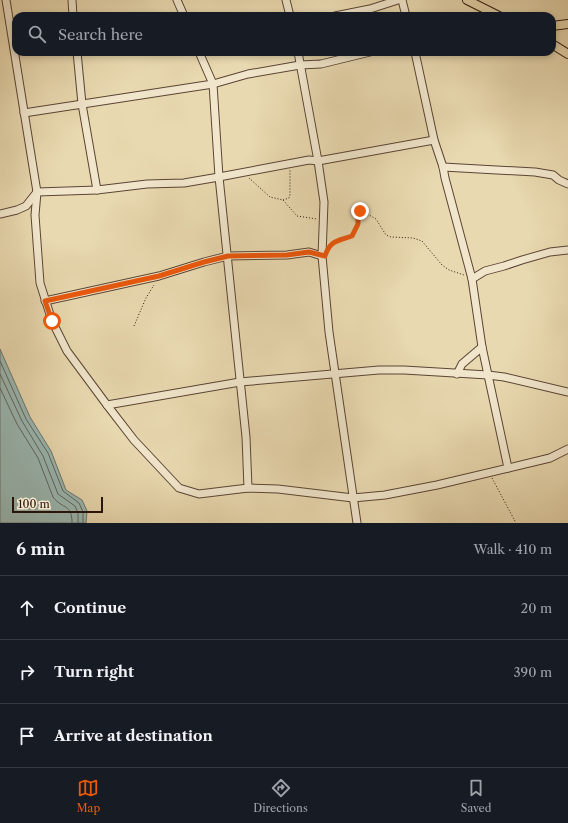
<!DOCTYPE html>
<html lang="en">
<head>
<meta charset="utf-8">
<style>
  :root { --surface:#171b24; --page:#20242c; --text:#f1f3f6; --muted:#9ea1a6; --line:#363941; --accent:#ea580c }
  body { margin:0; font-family:"Libre Caslon Text",serif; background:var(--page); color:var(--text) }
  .scale { position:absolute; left:12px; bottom:10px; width:91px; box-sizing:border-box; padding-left:4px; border:2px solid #2b140a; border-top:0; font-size:11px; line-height:14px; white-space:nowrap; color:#2b140a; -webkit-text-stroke:3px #f1e6cc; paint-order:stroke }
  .stop { position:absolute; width:12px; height:12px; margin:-9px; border:3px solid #ea580c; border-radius:50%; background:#fff }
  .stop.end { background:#ea580c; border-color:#fff; box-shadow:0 1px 4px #0008 }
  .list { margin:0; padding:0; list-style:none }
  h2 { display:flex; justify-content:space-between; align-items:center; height:52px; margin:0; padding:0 16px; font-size:17px }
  h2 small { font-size:13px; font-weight:400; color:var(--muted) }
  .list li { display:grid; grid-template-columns:26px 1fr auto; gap:12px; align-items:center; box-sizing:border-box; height:64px; padding:0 16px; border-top:1px solid var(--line) }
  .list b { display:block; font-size:15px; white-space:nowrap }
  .list em { font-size:13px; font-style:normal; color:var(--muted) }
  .icon { flex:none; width:22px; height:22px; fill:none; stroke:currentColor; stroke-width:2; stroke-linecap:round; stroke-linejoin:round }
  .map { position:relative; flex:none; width:568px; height:523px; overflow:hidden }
  .search { position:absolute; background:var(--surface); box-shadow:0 2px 6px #0003; left:12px; right:12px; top:12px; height:44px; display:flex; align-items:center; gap:10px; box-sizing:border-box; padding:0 14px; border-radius:12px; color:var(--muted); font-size:15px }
  .sheet { height:244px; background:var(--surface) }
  nav { display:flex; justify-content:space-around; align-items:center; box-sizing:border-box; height:56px; border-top:1px solid var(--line); background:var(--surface); font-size:11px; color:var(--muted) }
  nav a { display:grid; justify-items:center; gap:2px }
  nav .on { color:var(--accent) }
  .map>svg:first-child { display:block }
</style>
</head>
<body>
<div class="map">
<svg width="568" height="523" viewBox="0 0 568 523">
  <rect width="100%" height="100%" fill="#e9d9b0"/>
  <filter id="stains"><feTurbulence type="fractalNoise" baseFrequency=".005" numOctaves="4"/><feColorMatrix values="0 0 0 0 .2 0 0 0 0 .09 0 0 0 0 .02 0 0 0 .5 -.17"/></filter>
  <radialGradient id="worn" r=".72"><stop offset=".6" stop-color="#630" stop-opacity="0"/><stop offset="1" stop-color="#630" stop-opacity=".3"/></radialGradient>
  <path fill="#9ab9b4" stroke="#6e7770" d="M0,349L30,417L51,451L66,490L82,500L87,511L86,523H0Z"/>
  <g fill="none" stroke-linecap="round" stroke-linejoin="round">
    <g stroke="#62665f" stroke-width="1">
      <path d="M0,361L26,419L48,453L63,491L79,503L83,512V523"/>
      <path d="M0,374L22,421L43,456L58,494L75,506L78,513V523"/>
      <path d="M0,388L17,424L38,458L53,497C63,510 72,503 72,523"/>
    </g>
    <defs>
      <g id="minor">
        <path d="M6,0L37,192L35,215L40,283L52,321L67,351L107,405L134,440L179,488L199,494L248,488L278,489L353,498L385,495L437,485L550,458L568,449"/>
        <path d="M72,0L73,16"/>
        <path d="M177,0L184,16"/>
        <path d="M286,0L290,16"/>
        <path d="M402,0L406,16"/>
        <path d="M335,16L370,9L398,0"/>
        <path d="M77,52L82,104L97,190"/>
        <path d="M199,52L213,84L219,177L246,437L248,488"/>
        <path d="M298,52L318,161L324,202L322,256L329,332L357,523"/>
        <path d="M415,52L434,140L443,167L445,178L472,279L482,347L508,468"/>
        <path d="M24,113L213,84L248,74L300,65L321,64L370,52"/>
        <path d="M443,167L535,172L553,175L559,180L568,184"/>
        <path d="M37,192L97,190L147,184L184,183L219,177L309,160L318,161L434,140"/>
        <path d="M0,214L17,210L26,206L37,192"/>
        <path d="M472,279L485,271L504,266L522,260L550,252L568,250"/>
        <path d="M45,301L159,276L204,262L228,256L287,255L309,252L322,256"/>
        <path d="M457,374L462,364L482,347"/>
        <path d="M107,405L240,382L379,370H404L488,375L504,377L568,392"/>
      </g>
      <g id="major">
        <path d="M467,0L499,16"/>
        <path d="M552,26L568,24"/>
        <path d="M552,44L568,54"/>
      </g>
    </defs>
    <use href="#minor" stroke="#5a4534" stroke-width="9"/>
    <use href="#major" stroke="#2b140a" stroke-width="10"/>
    <g stroke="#2b140a" stroke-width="1" stroke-dasharray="1 2" stroke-linecap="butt">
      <path d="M249,178L270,197L283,200L297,216L317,219"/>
      <path d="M283,200L289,198L290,195V170"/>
      <path d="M330,246L333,242L352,236L358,224V213L362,211L376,219L386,235L391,237L413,238L422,241L442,265L449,270L464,275"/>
      <path d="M134,326L146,298L154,285"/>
      <path d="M492,478L516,523"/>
    </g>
    <use href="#minor" stroke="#f1e6cc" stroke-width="7"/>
    <use href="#major" stroke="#e9d9b0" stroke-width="8"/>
  </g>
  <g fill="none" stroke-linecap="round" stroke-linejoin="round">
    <path stroke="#ea580c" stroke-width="5" d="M52,321L45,301L159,276L204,262L228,256L287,255L309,252L325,256C330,240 338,241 352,236L358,224V212L360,211"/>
  </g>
  <rect width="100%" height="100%" filter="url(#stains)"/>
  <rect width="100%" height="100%" fill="url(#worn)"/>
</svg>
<div class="scale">100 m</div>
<div class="stop" style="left:52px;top:321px"></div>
<div class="stop end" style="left:360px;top:211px"></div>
<div class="search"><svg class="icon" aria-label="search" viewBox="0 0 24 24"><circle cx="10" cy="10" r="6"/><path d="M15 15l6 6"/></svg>Search here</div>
</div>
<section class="sheet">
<h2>6 min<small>Walk · 410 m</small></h2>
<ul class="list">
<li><svg class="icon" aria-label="ahead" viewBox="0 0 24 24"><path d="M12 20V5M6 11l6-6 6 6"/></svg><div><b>Continue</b></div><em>20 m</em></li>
<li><svg class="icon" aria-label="right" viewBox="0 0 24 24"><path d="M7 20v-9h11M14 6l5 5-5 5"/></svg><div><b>Turn right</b></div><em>390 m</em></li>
<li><svg class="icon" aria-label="arrive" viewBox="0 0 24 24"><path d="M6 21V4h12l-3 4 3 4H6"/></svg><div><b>Arrive at destination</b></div></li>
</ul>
</section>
<nav>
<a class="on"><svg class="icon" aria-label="map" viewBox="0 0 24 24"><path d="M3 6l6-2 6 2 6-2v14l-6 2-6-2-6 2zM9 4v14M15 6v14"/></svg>Map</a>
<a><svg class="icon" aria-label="directions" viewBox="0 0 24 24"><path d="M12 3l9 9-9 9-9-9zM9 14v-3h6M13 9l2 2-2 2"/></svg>Directions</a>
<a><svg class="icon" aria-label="saved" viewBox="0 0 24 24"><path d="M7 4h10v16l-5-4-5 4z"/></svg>Saved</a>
</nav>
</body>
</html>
